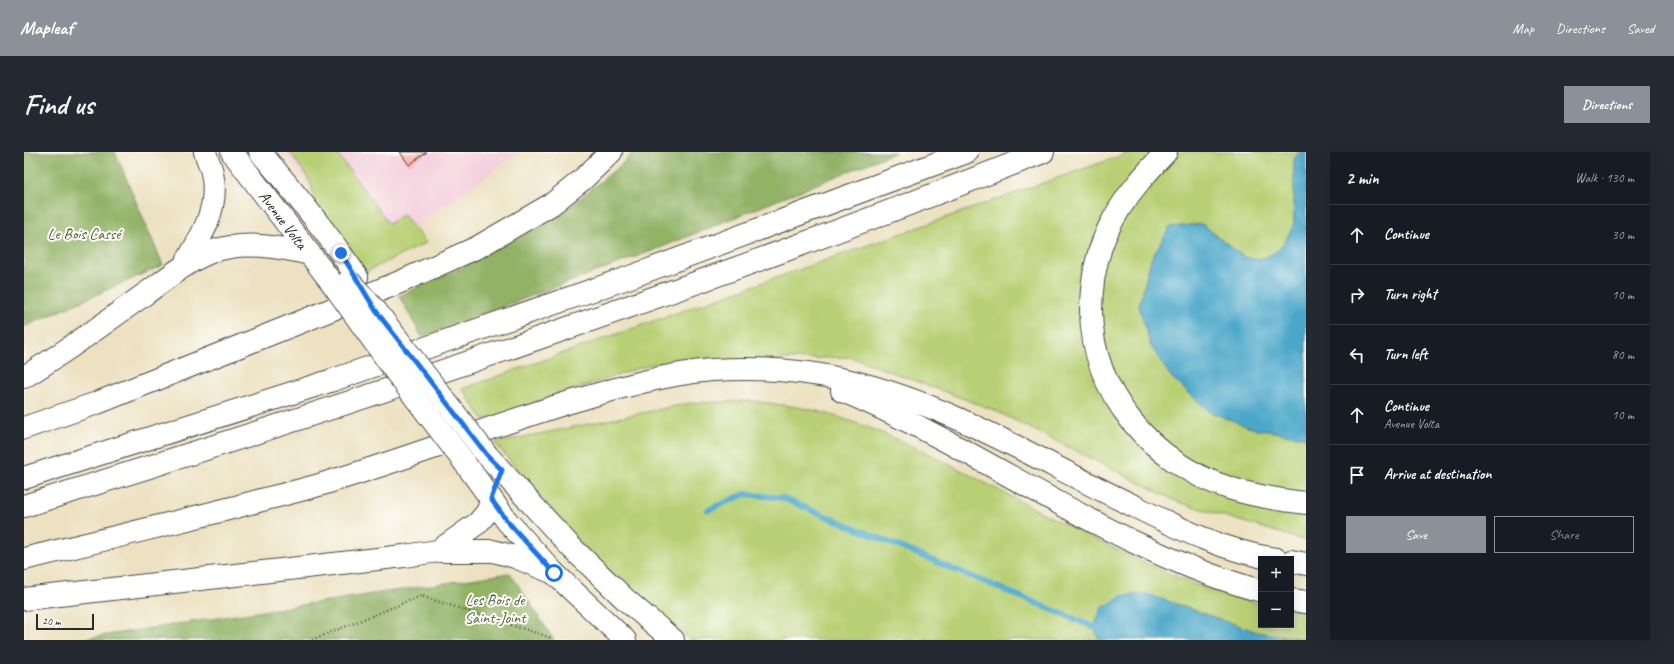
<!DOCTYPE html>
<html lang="en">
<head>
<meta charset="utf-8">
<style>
  :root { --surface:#171b24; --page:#242831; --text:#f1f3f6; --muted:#9ea1a6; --line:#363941; --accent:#8c9099 }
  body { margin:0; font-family:Caveat,sans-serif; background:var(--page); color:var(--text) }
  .controls { position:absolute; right:12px; bottom:12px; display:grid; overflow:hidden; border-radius:0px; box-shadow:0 4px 16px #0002 }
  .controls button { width:36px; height:36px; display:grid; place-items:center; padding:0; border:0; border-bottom:1px solid var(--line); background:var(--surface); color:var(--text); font:20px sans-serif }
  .scale { position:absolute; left:12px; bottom:10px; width:58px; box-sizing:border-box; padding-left:4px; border:2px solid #2b2b2b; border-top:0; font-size:11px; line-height:14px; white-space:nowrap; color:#2b2b2b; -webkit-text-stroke:3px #fdfcf7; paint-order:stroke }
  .stop { position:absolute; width:12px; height:12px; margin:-9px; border:3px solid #1a73e8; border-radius:50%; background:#fff }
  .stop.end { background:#1a73e8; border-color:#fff; box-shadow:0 1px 4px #0008 }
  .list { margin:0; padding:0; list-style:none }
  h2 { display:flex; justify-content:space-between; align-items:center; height:52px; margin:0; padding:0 16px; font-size:17px }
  h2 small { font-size:13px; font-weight:400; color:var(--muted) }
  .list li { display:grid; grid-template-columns:26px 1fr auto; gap:12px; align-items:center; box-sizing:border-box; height:60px; padding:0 16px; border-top:1px solid var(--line) }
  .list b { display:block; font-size:15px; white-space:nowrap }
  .list p { margin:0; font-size:13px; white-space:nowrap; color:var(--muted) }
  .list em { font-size:13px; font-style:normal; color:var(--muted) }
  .actions { display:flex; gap:8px; padding:12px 16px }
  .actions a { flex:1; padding:9px 0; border:1px solid var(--accent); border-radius:0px; text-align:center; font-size:14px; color:var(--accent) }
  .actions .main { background:var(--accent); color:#fff }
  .icon { flex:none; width:22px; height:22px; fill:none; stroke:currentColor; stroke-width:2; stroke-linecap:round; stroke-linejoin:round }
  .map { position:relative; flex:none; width:1282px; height:488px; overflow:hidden; border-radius:0px }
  header { display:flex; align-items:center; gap:24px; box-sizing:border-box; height:56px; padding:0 20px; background:var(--accent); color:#fff }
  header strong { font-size:19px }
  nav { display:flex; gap:22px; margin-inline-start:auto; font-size:14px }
  .intro { display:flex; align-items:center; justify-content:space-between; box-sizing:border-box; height:96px; padding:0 24px }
  h1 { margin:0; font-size:28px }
  .button { padding:10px 18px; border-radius:0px; background:var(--accent); color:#fff; font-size:14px; font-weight:700 }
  main { display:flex; gap:24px; padding:0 24px }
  aside { flex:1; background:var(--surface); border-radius:0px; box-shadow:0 4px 16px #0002 }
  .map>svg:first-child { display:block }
</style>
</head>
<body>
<header>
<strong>Mapleaf</strong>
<nav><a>Map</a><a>Directions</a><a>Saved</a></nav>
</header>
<div class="intro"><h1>Find us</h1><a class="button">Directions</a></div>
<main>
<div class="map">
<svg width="1282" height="488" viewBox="0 0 1282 488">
  <rect width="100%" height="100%" fill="#fdfcf7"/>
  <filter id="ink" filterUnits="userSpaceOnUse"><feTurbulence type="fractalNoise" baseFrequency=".025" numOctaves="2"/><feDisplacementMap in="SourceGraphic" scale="8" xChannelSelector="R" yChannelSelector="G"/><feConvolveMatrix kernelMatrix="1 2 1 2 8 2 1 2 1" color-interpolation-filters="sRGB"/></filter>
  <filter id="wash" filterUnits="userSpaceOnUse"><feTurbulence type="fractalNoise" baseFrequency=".012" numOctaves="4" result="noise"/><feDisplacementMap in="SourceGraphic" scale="16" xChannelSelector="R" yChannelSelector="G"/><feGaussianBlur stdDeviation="0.9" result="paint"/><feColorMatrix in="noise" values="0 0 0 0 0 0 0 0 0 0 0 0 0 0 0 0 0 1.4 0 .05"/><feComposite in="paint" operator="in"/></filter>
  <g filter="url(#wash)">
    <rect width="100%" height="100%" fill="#ece1c1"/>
    <path fill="#f4cfdd" d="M259,0H496L346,107Z"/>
    <g fill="#b8d075" stroke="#727e50">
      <path d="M266,0H312L365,72L379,62L402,91L341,120L292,52L286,29Z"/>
      <path d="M1107,0H1276L1270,7V71L1262,88L1252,100L1235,108L1220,105L1178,72L1276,285H1282V389L1154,350L970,258L827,205L627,212L460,268L438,237Z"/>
      <path d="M727,249C753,252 780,255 804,262C869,281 929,314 988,345C1029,367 1071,388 1113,407C1152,425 1194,444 1237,452V473H1267V458L1282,461V487L1233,480L1123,442L1070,475L1075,488H666L589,424L547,381L471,291L667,251Z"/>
    </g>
    <g fill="#92b266" stroke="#5e6e48">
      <path d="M0,0H91L139,113L0,175Z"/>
      <path d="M609,0H872L638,95L398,185L375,144L441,114L539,60L597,13Z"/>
      <path d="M486,421L530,488H50Z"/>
    </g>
    <g fill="#4ca7ca" stroke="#3c697a">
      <path d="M1276,0H1282V285H1276L1227,276L1186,260L1147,225L1126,193L1115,154L1127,107L1146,75L1178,72L1220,105L1235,108L1252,100L1262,88L1270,71V7Z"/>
      <path d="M1123,442L1233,480L1282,488H1075L1070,475L1077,457L1097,444Z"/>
    </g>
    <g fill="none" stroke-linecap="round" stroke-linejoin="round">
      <path stroke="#4ca7ca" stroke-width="6" d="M684,358L721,342L758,346L1077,478"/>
    </g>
    <g id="blocks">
      <path fill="#fca99b" d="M376,0H403L385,13Z"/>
    </g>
  </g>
  <g filter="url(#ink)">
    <use href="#blocks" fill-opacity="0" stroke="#484642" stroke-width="1"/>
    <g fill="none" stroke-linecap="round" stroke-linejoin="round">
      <defs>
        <g id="major">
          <path id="s1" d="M208,0L311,135"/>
          <path d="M236,0C270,40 304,81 333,125"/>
          <path d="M463,303L546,394L602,448L649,488"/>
          <path d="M441,311L483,369L530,421L601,488"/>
        </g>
        <g id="highway">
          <path d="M1142,0C1122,21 1104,41 1090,66C1074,94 1067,127 1067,159C1068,241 1128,311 1205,336C1230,344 1256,348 1282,351"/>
          <path d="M160,114C177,86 196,55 188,21C187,14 183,7 181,0"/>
          <path d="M0,225C42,200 81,171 121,142C141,128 163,109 187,100C219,88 255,95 286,102"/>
          <path d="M818,239C847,250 875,265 903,279C1013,336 1117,406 1237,439"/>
          <path d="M0,276L73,251L269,173L376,130L454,95L528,52L558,28L587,0"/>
          <path d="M0,326L309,228L606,125L943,0"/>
          <path d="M0,354C344,248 685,132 1019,0"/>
          <path d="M414,399L454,371L464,359L467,347"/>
          <path d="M0,407C71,390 141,373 212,355C239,347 268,341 295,333C380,308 462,276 546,250C592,237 640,222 688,218C734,215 781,218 826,229C927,253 1017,310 1110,354C1154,376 1202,400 1252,407"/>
          <path d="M1267,409L1282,412"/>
          <path d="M0,447L380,404L414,399H469L491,405L530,421"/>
          <path d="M1267,448L1282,450"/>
        </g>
      </defs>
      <use href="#major" stroke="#484642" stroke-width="24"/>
      <use href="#highway" stroke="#484642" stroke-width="24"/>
      <path stroke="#484642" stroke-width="2.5" stroke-dasharray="1 3" stroke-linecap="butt" d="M288,488L397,444L525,485L527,488"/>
      <use href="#major" stroke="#fff" stroke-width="22"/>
      <use href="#highway" stroke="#fff" stroke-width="22"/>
      <defs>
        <g id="major-bridge">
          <path d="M325,129L352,159L463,303"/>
          <path d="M311,135L374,223L441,311"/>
        </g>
      </defs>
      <use href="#major-bridge" stroke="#484642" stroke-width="24" stroke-linecap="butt"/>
      <use href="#major-bridge" stroke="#fff" stroke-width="22"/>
    </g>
  </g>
  <g fill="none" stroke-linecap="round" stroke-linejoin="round" filter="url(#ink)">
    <path stroke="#1a73e8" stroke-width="5" d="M317,101L352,159L463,303L478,318L467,347L483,369L530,421"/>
  </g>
  <g text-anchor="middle" stroke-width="4" stroke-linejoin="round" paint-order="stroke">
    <g font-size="16" fill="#2b2b2b" stroke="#fdfcf7">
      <text dy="6" stroke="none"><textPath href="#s1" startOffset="85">Avenue Volta</textPath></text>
    </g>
    <g font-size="16" fill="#555d41" stroke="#fdfcf7">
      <text x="60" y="87">Le Bois Cassé</text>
      <text x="471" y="453">Les Bois de<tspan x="471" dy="18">Saint-Joint</tspan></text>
    </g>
  </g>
</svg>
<div class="controls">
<button>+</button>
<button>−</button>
</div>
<div class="scale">20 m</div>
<div class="stop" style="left:530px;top:421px"></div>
<div class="stop end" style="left:317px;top:101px"></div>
</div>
<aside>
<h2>2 min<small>Walk · 130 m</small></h2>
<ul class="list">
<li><svg class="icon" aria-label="ahead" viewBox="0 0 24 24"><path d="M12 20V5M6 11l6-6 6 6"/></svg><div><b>Continue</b></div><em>30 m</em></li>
<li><svg class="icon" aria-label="right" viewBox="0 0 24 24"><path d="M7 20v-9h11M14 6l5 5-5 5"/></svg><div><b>Turn right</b></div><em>10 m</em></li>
<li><svg class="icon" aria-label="left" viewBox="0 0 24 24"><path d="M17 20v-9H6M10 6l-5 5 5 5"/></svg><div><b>Turn left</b></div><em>80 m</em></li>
<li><svg class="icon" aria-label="ahead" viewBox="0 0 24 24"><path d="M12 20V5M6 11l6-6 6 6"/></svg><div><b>Continue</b><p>Avenue Volta</p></div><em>10 m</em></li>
<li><svg class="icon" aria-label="arrive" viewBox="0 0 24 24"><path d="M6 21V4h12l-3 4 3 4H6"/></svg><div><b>Arrive at destination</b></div></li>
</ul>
<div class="actions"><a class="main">Save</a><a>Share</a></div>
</aside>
</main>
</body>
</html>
